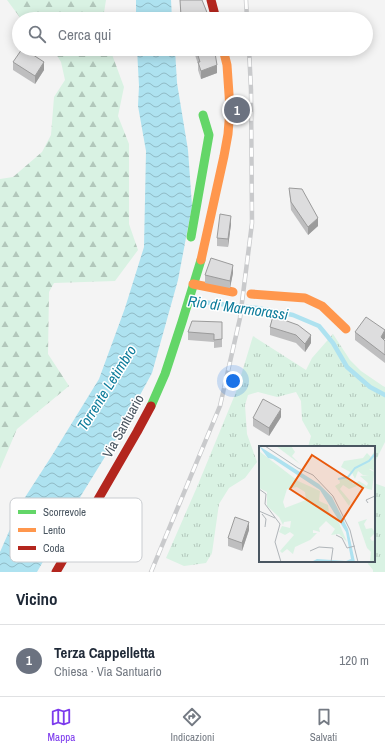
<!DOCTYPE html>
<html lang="it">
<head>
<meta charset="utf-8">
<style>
  :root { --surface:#fff; --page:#f2f2f3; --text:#1f2937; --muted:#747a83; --line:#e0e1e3; --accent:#7c3aed }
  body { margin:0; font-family:"Archivo Narrow",sans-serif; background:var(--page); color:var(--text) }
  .you { position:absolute; left:233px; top:381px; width:14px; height:14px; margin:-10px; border:3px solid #fff; border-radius:50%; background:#1a73e8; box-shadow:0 0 0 6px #1a73e833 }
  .badge { display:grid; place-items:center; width:26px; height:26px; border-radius:50%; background:var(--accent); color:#fff; font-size:13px; font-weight:700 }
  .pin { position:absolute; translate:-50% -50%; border:2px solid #fff; box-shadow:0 1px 4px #0006 }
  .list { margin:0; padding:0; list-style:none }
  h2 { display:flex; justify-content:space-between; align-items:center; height:52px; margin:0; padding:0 16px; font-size:17px }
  h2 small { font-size:13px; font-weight:400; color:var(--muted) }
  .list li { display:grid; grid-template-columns:26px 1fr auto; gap:12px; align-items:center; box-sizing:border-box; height:72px; padding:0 16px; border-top:1px solid var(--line) }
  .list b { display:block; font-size:15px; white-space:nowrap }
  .list p { margin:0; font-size:13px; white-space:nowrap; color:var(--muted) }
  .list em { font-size:13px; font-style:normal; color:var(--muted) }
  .icon { flex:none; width:22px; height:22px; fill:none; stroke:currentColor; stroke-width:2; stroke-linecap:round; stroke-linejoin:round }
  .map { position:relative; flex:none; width:385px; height:572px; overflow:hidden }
  .search { position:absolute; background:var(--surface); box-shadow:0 2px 10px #0003; left:12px; right:12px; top:12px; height:44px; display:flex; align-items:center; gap:10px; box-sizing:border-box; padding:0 14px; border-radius:22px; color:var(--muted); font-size:15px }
  .sheet { height:124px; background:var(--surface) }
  nav { display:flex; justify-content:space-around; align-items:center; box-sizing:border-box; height:56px; border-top:1px solid var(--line); background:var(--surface); font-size:11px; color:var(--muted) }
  nav a { display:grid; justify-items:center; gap:2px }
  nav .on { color:var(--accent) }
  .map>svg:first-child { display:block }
</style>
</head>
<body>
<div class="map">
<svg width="385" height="572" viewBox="0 0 385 572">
  <defs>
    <pattern id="grass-tufts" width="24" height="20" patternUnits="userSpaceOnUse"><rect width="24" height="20" fill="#d9f2e3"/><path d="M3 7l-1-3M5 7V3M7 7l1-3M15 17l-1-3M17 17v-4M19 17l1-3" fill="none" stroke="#b2c7bb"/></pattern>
    <pattern id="forest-firs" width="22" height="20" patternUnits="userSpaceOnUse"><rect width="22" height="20" fill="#d9f2e3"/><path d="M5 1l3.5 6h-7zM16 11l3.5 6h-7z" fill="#b2c7bb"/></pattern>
    <pattern id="water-waves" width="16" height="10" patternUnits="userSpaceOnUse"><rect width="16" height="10" fill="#aee2f0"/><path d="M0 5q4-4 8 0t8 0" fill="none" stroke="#90bac6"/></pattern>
  </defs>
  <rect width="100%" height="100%" fill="#f4f4f4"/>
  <g fill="url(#grass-tufts)">
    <path d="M333,334L350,360L361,371L383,386L385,387V442L374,464V447H308L311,436L302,420L301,401L296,392L277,397L258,392L248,395L245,405L247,434L257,462L245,478L229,488L219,504L212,553L206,563L184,566L166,558L197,487L236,392L253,336L306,370L312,358Z"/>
    <path d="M374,483L385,487V572H373V570L366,561H374Z"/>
  </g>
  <g fill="url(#forest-firs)">
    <path d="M7,0H106L103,19H21Z"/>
    <path d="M53,49H110L124,87L118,116L129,144V224L138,250L115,281L54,283L49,292L48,354L69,386L17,429L0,469V179L13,177L42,152L51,135L54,97L65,80L61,62Z"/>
  </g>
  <g fill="url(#water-waves)">
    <path d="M136,0H171L172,19H136Z"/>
    <path d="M137,49H175L177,83L188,150L192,206L178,280L152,373L116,439L82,494L37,572H0V552L22,502L51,457L99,379L125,308L144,247L146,151L138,106L139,86Z"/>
  </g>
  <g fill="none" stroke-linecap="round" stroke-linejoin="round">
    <path stroke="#aee2f0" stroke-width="4.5" d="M193,301L257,308L293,315L319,326L333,343L347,367L370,387L385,395"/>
    <g stroke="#63d668" stroke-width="9">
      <path d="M191,237L209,135L203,115"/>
      <path d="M151,406L165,374L182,322L201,260"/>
    </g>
    <g stroke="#ff974d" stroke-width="9">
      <path d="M201,260L224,156L228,134L230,109L227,65L223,49"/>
      <path d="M193,284L233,292"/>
      <path d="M251,294L305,298L322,306L346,329"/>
    </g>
    <g stroke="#b3261e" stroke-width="9">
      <path d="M211,0L216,19"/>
      <path d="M56,572L137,432L151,406"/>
    </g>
    <defs>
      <g id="rail">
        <path d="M246,0L247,19"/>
        <path d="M151,572L220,406L240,318L252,223L251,90L249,49"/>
      </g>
    </defs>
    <use href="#rail" stroke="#c9cacc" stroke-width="4.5"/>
    <use href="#rail" stroke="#fff" stroke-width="3" stroke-dasharray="9" stroke-linecap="butt"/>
  </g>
  <g fill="#bebebf">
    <path d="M180,0H202L208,15V19H181Z"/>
    <path d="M180,49H207L209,55L217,73L201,79L198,70V64L194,52L180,53Z"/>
    <path d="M13,62L44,70L35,84L13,70Z"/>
    <path d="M232,103L242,110V114L233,115Z"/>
    <path d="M289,188L318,226L308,235L291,210Z"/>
    <path d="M231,224L228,247L217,246V238Z"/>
    <path d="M233,273L230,288L205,283V275Z"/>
    <path d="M273,316L311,343L305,352L296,343L270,335V327Z"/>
    <path d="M222,330V347L214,348V342L188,340V332Z"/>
    <path d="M355,332L385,338L384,340L385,341V363L355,340Z"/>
    <path d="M281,417L269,436L253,426V418Z"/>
    <path d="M249,530L242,551L228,546V538Z"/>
  </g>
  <g fill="#9b9b9b">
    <path d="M44,62V70L35,84V76Z"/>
    <path d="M217,65V73L201,79V71Z"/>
    <path d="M231,216V224L228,247V239Z"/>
    <path d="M318,218V226L308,235V227Z"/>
    <path d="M233,265V273L230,288V281Z"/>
    <path d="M385,330V338L381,345V337Z"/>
    <path d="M311,335V343L305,352V344Z"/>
    <path d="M281,409V417L269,436V428Z"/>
    <path d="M249,522V530L242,551V543Z"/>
  </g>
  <g fill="#ddddde" stroke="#9b9b9b">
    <path d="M180,0H202L208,15L181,16Z"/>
    <path d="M22,49H24L44,62L35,76L13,62Z"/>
    <path d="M196,49H207L209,55L215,53L217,65L201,71L198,62H200Z"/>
    <path d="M240,101L242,110L233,111L232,103Z"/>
    <path d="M289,188L302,189L318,218L308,227L291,202Z"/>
    <path d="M220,214L231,216L228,239L217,238Z"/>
    <path d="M211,258L233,265L230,281L205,275Z"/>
    <path d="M273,316L298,325L311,335L305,344L296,335L270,327Z"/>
    <path d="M366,317L385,330L381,337L385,341V355L355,332Z"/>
    <path d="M192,321L222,322V339L214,340V334L188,332Z"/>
    <path d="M263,399L281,409L269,428L253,418Z"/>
    <path d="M235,517L249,522L242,543L228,538Z"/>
  </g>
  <g text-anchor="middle" stroke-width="3" stroke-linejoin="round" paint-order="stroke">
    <g font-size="14" fill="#4a5661" stroke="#fff">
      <text transform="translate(123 426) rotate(-61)" y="5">Via Santuario</text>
    </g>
    <g font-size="15" font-style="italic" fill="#0c7c9b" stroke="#fff">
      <text transform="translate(238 308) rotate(8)" y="5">Rio di Marmorassi</text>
      <text transform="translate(107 388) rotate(-58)" y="5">Torrente Letimbro</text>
    </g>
  </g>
  <g transform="translate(259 446)">
    <rect width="116" height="116" fill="#f4f4f4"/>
    <path d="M17,0H32L36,6L33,10L41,18ZM116,21L113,44L98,40L90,43L84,39L81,43L92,56L90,60L76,40L81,37L80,33L89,30L94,38L100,35L108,40L109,37L101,30L110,29L115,25L110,22Z" fill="#d9f2e3"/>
    <path d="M116,4V21L110,23L115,26L113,29H104L99,25L96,33L93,27L82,21L85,15L104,12L108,7L112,11ZM0,5L39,35L61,45L60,55L69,59L70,66L80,77L88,96L80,88L72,89L76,83L67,75L60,82L61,86L54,84V87H58L51,94L36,101L34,108L28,103L23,107L21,105L35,89L31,86L26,89L20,86L23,80L31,82L32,75L25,76L24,79L20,71L8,60V46L0,42ZM38,41L46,46L47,54L26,62L24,56L28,43ZM108,73L105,78L107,83L113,82L116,87L111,92L113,95L116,94V116H101L111,115L112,106L108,102L99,76Z" fill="#d9f2e3" fill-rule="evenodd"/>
    <path d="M0,0L60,38L73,51L89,83L96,116H52L58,113L87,115L92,113L87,86L61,44L14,13L9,12Z" fill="#aee2f0"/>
    <path fill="none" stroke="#aee2f0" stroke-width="2" d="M79,33L89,31L96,22L110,15L116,8"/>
    <path fill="none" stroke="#b0b5b9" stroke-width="1" d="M6,0L39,22L54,29L74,50L91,84L99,116M0,43L7,48L6,58L21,78L16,96L22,116M109,57L107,54L116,50M0,65L16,72M3,68L7,73L6,81M77,89L83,92L88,102L96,100M51,105L60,101L74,102L72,116"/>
    <path fill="#e8590c" fill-opacity="0.15" stroke="#e8590c" stroke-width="2" d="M53,9L104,42L82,76L31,43Z"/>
    <rect width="116" height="116" fill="none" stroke="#4a5661" stroke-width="2"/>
  </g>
  <rect x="10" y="498" width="132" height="64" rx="6" fill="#fff" stroke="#c9ccd0" stroke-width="1"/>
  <rect x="18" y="510" width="18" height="4" fill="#63d668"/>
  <rect x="18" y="528" width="18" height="4" fill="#ff974d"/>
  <rect x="18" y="546" width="18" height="4" fill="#b3261e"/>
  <g font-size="11" fill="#4a5661">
    <text x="43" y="516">Scorrevole</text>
    <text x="43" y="534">Lento</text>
    <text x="43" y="552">Coda</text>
  </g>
</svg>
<div class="you"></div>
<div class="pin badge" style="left:237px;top:110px;background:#6b7280">1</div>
<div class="search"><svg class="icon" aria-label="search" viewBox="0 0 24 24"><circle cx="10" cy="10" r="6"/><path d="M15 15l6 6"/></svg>Cerca qui</div>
</div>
<section class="sheet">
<h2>Vicino<small></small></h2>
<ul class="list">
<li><span class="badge" style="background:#6b7280">1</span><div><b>Terza Cappelletta</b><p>Chiesa · Via Santuario</p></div><em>120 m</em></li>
</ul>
</section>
<nav>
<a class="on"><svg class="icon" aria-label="map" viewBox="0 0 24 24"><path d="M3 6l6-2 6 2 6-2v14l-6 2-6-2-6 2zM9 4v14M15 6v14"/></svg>Mappa</a>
<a><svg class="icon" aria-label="directions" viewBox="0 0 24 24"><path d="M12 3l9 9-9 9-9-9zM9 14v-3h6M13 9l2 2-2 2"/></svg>Indicazioni</a>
<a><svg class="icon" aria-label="saved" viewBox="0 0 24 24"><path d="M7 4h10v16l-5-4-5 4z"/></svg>Salvati</a>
</nav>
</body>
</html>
